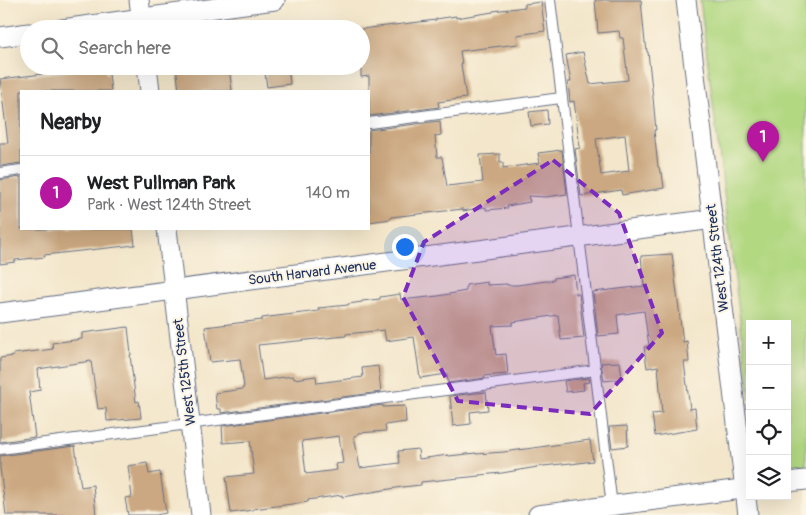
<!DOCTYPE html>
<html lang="en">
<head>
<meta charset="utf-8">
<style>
  :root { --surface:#fff; --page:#f2f2f2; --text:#202124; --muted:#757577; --line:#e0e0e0; --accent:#b5179e }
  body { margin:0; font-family:Pangolin,sans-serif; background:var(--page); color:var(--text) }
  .controls { position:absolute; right:15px; bottom:15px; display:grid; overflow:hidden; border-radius:0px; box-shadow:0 5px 20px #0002 }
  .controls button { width:45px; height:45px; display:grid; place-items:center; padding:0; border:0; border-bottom:1px solid var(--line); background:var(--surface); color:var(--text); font:25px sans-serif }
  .you { position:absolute; left:404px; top:246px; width:18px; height:18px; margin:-12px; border:4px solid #fff; border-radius:50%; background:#1a73e8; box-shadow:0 0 0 8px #1a73e833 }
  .badge { display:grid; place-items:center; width:32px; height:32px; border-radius:50%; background:var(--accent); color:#fff; font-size:16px; font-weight:700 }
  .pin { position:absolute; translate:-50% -41px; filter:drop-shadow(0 1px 2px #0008) }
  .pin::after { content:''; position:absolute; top:26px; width:18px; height:15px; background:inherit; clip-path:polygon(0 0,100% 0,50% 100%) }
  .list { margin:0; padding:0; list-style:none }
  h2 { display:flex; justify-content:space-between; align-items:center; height:65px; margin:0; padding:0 20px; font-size:21px }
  h2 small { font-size:16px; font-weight:400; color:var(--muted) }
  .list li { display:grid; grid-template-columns:32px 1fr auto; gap:15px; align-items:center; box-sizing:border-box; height:75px; padding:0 20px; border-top:1px solid var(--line) }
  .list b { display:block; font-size:19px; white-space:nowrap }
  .list p { margin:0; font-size:16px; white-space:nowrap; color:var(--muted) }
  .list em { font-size:16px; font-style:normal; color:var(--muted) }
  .icon { flex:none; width:28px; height:28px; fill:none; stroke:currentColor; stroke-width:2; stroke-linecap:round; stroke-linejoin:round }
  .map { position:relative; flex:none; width:806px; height:515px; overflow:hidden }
  .search { position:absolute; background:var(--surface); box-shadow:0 5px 20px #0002; left:20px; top:20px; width:350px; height:55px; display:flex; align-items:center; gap:12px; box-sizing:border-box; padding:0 18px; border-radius:28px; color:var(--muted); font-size:19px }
  .panel { position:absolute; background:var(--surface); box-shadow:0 5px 20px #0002; left:20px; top:90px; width:350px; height:140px; border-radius:0px }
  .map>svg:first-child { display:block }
</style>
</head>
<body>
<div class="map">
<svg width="806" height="515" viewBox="0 0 806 515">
  <rect width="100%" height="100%" fill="#fcf5e5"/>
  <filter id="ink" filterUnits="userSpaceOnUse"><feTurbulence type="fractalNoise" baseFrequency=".02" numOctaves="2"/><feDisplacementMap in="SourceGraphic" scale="10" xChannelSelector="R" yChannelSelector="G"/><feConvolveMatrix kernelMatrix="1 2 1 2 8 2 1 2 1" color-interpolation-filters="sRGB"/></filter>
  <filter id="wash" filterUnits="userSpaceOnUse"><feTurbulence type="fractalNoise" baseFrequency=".0096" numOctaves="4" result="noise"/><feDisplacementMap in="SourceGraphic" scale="20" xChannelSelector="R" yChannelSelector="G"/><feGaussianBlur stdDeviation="1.12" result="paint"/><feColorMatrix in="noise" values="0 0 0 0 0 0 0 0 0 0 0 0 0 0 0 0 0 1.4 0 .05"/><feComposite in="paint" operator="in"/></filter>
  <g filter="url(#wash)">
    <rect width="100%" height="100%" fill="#f3e6ca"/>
    <path fill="#b2d882" stroke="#668470" d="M700,0H806V465L787,468V324H750V400Z"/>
    <g id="blocks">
      <g fill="#cba881" fill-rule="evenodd">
        <path d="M595,0H641L645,43H646L647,52H648L653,98L656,130H654L658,167H659L660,173H662L664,188L622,195L621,190L581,196L575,149L580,148L574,101L570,102L568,82H571L566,55L583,52L590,84L628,80L623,38H620L619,31L598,33ZM625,135L629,171L601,175L596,139Z"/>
        <path d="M541,2L545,31L517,35L518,44L460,51L462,64H461L466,98L438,102L439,107L369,116V76L361,77V29L436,20V19L456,16V18L493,12V11L525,7V4Z"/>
        <path d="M85,66H105L106,74H109L111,91H21V163L0,166V143H8L0,79L78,70L77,67Z"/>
        <path d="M176,66H229L232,91H179Z"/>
        <path d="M264,66H288L290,84L267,87Z"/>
        <path d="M547,110L548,124L531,126L529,112Z"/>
        <path d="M440,121L441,135L435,136L437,157H442L447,186L483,182L480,155L500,154V162H503V168L540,163L538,153L562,150L567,194L546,197L528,196L530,202L507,206L508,208L486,210V207L463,211V209L391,217V219L369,222V130Z"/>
        <path d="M21,177V229H133L135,245L44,255L45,257L15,260V262L0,264V180Z"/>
        <path d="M672,254L683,342L687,341L689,362H684L690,409L695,408L697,429L655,436L652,414L662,413L658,366L647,368L644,347L649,346L644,311L617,315L619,334L598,336L593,292L644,286L641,256Z"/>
        <path d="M574,275L576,294H579L584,338L561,340L558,315L513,322V325L492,326L496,355L506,354L508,374L484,376L485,378L448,383L447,374L420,378L414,337L386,341L384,330L346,334V336L258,345L263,380L293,376L294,379L316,376L317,383L363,377L362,368L378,366L381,392L221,413V409H217L215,393L243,389V387H244L240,359L210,362L205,327L262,320V318L269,317L319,311L318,308L348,305V304L362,302V301L380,299V297L400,294L401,300L438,296L466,291V285L487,282V285L507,284V285H517L554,280V278Z"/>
        <path d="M128,327L131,355H130L136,402L139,401L141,418L107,421L106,408L98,409L91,361L38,369L40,390L29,392L35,437L0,442V358L14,356L13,354L53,349L52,343L82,339V333Z"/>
        <path d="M620,362L622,379L604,381L601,363Z"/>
        <path d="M589,378L590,382L583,383L584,390L566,392L564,381Z"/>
        <path d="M486,392L488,410L470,412L471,424L453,426L450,396Z"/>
        <path d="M383,405V407L405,406L406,422L385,425L386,431L358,433V435L354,436L360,468L400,463L398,451L418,449L419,459L448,455L449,456L476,453V454L504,452L590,440L593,461L571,464V463L543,466L502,473L479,475V476L421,482V485L402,487L342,497V495L308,500V502L253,509V510L231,513L226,477L254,474L250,441L223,443L222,426ZM339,436L343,463L336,464L337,470L306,474L302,441Z"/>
        <path d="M627,426L628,446L612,448L609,427Z"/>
        <path d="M75,446L81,487L93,485L96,515H6L0,468V456Z"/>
        <path d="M147,463L149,474L160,472L166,513L156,515H128L125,498L132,497L128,466Z"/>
      </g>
    </g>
  </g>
  <g filter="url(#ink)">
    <use href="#blocks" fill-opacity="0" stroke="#676f84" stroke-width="1"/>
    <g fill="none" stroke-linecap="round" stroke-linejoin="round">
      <defs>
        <g id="service">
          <path d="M550,0L612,506"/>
          <path d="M369,123L561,98"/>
          <path d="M0,173L21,170"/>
          <path d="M0,449L596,370"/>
        </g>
        <g id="minor">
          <path d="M139,0L143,29"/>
          <path d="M686,0L748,515"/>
          <path d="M62,29L275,0"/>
          <path d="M0,37L29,33"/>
          <path d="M147,66L150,91"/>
          <path d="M167,229L201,515"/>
          <path d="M0,313L713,219"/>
          <path d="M787,482L806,480"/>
          <path d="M538,515L750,488"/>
        </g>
      </defs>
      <use href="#service" stroke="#676f84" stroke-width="12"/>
      <use href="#minor" stroke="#676f84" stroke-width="21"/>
      <use href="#service" stroke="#fff" stroke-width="10"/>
      <use href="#minor" stroke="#fff" stroke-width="19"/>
    </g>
  </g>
  <path fill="#7b2cbf" fill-opacity="0.2" stroke="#7b2cbf" stroke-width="4" stroke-dasharray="10 6" stroke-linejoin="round" d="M553,160L619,213L662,333L590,414L458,401L403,297L424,242Z"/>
  <g text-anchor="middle" stroke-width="4" stroke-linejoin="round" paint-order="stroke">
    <g font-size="14" fill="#1b2f5e" stroke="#fcf5e5">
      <text transform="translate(717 258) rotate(-97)" y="5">West 124th Street</text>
      <text transform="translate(312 272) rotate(-7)" y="5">South Harvard Avenue</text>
      <text transform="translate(184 372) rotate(-97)" y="5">West 125th Street</text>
    </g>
  </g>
</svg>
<div class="controls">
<button>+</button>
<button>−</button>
<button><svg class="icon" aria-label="locate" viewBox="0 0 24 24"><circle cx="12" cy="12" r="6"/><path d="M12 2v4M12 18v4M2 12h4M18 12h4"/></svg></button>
<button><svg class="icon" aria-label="layers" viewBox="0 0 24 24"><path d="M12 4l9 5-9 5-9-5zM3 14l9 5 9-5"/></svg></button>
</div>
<div class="you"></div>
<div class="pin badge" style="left:763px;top:162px">1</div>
<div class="search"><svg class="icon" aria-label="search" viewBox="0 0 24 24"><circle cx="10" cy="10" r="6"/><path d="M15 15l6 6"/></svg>Search here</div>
<section class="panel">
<h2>Nearby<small></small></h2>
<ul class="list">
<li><span class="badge">1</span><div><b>West Pullman Park</b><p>Park · West 124th Street</p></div><em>140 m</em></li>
</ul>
</section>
</div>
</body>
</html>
